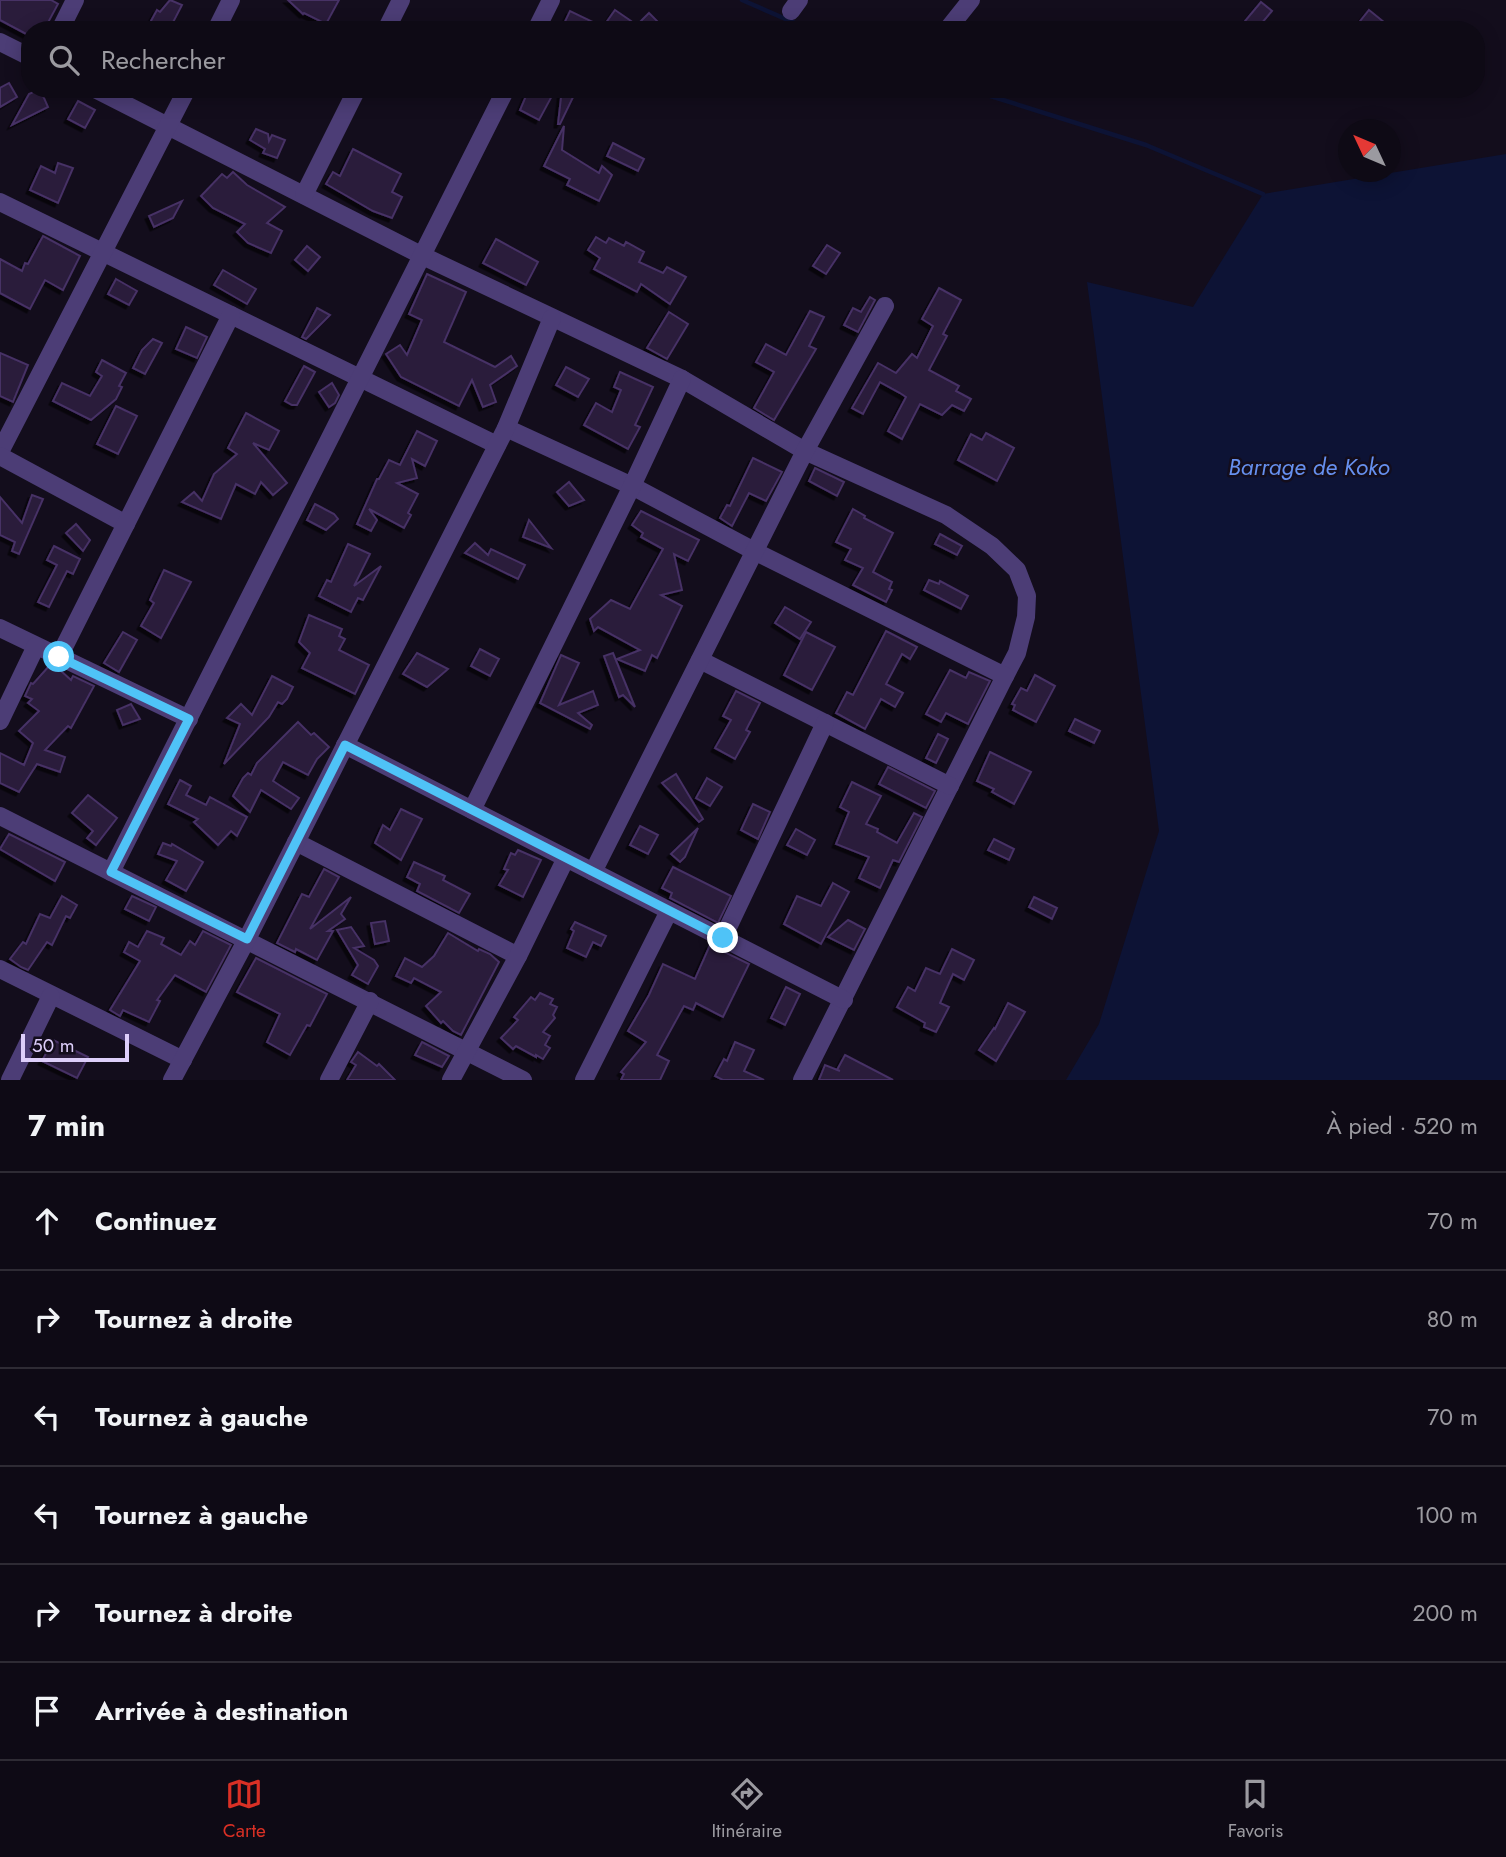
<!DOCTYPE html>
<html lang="fr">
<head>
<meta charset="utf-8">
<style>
  :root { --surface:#0e0a15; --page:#17131e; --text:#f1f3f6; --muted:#9b9aa0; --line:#2e2b34; --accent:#d93025 }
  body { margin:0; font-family:Jost,sans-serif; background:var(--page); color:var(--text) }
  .compass { position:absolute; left:1338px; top:119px; width:63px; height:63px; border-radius:50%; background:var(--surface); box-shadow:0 4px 18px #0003; rotate:314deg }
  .scale { position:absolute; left:21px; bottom:18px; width:108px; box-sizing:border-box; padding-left:7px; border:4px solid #ddcefa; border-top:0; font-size:19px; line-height:24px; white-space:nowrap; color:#ddcefa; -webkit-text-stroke:5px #130d1c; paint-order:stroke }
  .stop { position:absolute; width:21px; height:21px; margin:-16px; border:5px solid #4fc3f7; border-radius:50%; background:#fff }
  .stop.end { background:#4fc3f7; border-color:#fff; box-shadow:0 2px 7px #0008 }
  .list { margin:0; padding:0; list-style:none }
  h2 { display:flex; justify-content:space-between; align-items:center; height:91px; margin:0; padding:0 28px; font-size:30px }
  h2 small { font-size:23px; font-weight:400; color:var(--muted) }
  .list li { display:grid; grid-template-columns:46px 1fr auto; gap:21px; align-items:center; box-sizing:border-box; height:98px; padding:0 28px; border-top:2px solid var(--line) }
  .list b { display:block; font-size:26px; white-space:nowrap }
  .list em { font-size:23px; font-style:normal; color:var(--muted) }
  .icon { flex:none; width:38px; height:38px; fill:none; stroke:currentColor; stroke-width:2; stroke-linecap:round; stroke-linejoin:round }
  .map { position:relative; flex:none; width:1506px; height:1080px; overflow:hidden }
  .search { position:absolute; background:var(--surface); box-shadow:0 4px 18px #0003; left:21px; right:21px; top:21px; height:77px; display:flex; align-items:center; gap:18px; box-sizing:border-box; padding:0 24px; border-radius:28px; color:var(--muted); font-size:26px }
  .sheet { height:679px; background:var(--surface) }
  nav { display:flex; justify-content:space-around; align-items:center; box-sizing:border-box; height:98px; border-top:2px solid var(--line); background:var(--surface); font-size:19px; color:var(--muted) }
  nav a { display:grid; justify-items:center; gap:4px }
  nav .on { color:var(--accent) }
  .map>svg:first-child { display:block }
</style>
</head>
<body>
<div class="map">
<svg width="1506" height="1080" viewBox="0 0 1506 1080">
  <defs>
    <filter id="shadow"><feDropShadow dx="-3.5" dy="3.5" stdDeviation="0" flood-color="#0009"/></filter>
  </defs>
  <rect width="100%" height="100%" fill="#130d1c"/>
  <path fill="#0d1335" d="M1506,154V1080H1066L1099,1024L1159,831L1087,282L1193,307L1263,194Z"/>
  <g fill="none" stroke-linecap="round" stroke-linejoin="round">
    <g stroke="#0d1335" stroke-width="4.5">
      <path d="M742,0L811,30"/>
      <path d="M968,89L1146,145L1263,194"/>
    </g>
  </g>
  <g fill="#291c3b" stroke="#463065" stroke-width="2" filter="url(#shadow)">
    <path d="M0,0H51L58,4L44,30H30V36L0,20Z"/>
    <path d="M170,0L182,5L169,30H146L157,10L160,12Z"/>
    <path d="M288,0H339L326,24L304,13L303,14Z"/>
    <path d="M1261,2L1272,11L1256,30L1245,21Z"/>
    <path d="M615,10L631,21L625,30H561L570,11L603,27Z"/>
    <path d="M1369,10L1385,23L1380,30H1353Z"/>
    <path d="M649,13L659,23L653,30H632Z"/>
    <path d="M9,83L17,97L0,107V88Z"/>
    <path d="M40,89L48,107L12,125L29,94Z"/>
    <path d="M529,89H543L553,94L539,120L520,110Z"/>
    <path d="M562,89H577L560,124H558Z"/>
    <path d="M78,101L95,110L85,128L68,119Z"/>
    <path d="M564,126L562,150L599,173L602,166L612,175L599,201L567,185L570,179L544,166Z"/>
    <path d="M256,129L268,134L269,141L272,135L285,140L277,158L263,153L265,149L250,140Z"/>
    <path d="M613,143L644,159L638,171L607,156Z"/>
    <path d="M353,149L401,174L392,192L402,197L392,218L373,211L326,184L333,172L340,176Z"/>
    <path d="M58,163L73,168L58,203L30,190L41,166L55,173Z"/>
    <path d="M233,172L247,185L285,207L267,223L282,231L271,253L248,243L237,232L245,224L213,208L201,196L222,174L227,178Z"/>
    <path d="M182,201L173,218L154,227L149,216Z"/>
    <path d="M43,236L80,256L63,290L45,280L30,309L0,293V259L22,271L25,263L28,264Z"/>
    <path d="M596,237L606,243L609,238L624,246L626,242L644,252L639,262L663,273L667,267L686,277L670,304L641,284L637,292L594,269L600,258L588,250Z"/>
    <path d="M496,239L538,262L526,285L483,263Z"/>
    <path d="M827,245L840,253L826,274L813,266Z"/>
    <path d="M307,246L320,257L308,271L295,260Z"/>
    <path d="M223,270L256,289L247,304L214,285Z"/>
    <path d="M427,274L466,292L444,342L495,367L511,356L517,366L490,385L496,402L483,407L472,380L459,406L401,377L386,354L400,345L407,355L422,320L409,314Z"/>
    <path d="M116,279L137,291L129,305L108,294Z"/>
    <path d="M939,288L961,300L943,334L947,336L929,370L959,386L956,391L971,399L964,411L952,405L942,415L920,404L902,439L888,431L906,397L900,393L880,382L863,414L852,408L878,363L896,373L912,354L917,358L933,326L922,319Z"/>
    <path d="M870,297L875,300L858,332L844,325L853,308L861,312Z"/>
    <path d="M317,308L330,315L306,339L302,337Z"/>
    <path d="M810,311L824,317L809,346L816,349L774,420L754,408L774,372L756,362L766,344L786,355Z"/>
    <path d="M669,312L688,324L667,359L647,348Z"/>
    <path d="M186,327L207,337L197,358L176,349Z"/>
    <path d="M153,339L162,343L145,374L133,368L142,350Z"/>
    <path d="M0,353L28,365L13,402L0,396Z"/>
    <path d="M102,360L126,373L119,386L122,387L116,399L91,420L53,401L62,383L90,396L102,376L96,372Z"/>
    <path d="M304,366L315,372L297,405H292L285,401Z"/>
    <path d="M566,367L589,379L578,397L556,385Z"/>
    <path d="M620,372L653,387L635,425L640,427L628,449L584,425L596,403L612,412L621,390L614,387Z"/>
    <path d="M332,383L339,395L335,403L329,407L319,392Z"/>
    <path d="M116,406L137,416L118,454L97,444Z"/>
    <path d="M246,413L279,431L269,450L253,443L287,483L273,495L261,482L255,494L236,484L221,519L182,502L194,492L202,501L214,474L237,454L228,448Z"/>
    <path d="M417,431L437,441L425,466L412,459L417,478L397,483L418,494L408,513L411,515L404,528L369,509L377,520L371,531L357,524L377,479H379L389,460L400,465Z"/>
    <path d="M986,433L1014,448L997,481L958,460L971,434L982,440Z"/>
    <path d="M753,458L782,472L766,501L749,493L732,526L720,518L727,505L730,506Z"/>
    <path d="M815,468L844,482L837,496L809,481Z"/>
    <path d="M569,482L584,500L569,506L557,492Z"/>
    <path d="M32,495L43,499L19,554L12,551L15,542L0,535V497L22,523Z"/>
    <path d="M315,504L334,514L338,519L326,530L307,520Z"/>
    <path d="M853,509L865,516L864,518L893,533L873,572L892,582L889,589L892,590L886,602L853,585L863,568L845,560L851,549L836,542Z"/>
    <path d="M641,511L699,540L688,561L674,554L682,590L661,595L682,606L657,658L652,655L645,671L617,659L640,650L598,627L594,631L590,619L611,600L630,609L663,549L641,537L643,533L632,525Z"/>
    <path d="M529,520L551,548L523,537Z"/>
    <path d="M76,524L90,540L83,551L66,533Z"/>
    <path d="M940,534L962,546L957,555L935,544Z"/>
    <path d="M475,543L488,555L491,549L525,565L518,579L465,553Z"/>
    <path d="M348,544L370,554L354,586L381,566L363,600L358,598L351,612L319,596L327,580L331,582Z"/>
    <path d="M54,546L80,559L73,574L67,571L49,607L38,602L57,565L47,560Z"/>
    <path d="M164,570L191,582L161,638L141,626L154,603L150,600Z"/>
    <path d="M929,580L939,584L940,581L968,596L961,609L924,590Z"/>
    <path d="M785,607L811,622L800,639L775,623Z"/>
    <path d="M309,615L342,629L339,636L345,639L339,650L369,665L355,694L302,668L310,653L299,642Z"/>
    <path d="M886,631L917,647L910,659L902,654L886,684L903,693L895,707L881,699L865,729L836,713L847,692L853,695Z"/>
    <path d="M123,632L137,640L119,672L104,663Z"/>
    <path d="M806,632L835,647L812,690L784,675Z"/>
    <path d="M480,649L499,659L490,676L471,666Z"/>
    <path d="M417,653L448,669L427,687L403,674Z"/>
    <path d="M613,653L635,707L623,695L619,697L604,656Z"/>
    <path d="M561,655L579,663L559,705L593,691L598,705L578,713L592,725L590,729L540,703Z"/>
    <path d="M50,665L59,669L71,680L73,676L94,686L71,728L68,726L45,750L65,757L60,772L37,764L19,792L0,783V753L24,765L33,743L19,731L39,711L28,703L32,699L25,696L31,683L33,684Z"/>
    <path d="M950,670L966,678L969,672L990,681L968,724L946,713L941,722L926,714Z"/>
    <path d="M1035,675L1055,686L1036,722L1013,710L1015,705L1012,704L1021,688L1027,691Z"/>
    <path d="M272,676L293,687L287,699L282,704L278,702L269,717L224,764L240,724L227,718L241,704L252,715Z"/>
    <path d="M736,691L760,703L746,730L750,732L735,759L715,748L731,720L723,716Z"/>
    <path d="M131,704L140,719L123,725L117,710Z"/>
    <path d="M1075,719L1100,731L1094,743L1069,731Z"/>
    <path d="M298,722L311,735L314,733L329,747L317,759L308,775L283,762L273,781L299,798L291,809L261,790L250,812L233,796L243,778L248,773L251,775L257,763Z"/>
    <path d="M938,734L948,739L936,763L926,758Z"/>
    <path d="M990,752L1031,772L1014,804L992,792L994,789L977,781Z"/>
    <path d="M888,767L935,791L926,808L879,784Z"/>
    <path d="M676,774L703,819L699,822L662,783Z"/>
    <path d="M707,778L722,787L710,806L696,798Z"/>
    <path d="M180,780L191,786L186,795L206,805L210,797L247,817L237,836L231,831L218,845L194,822L198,819L168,804Z"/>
    <path d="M852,782L881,796L866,824L878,829L877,832L897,843L914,813L922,817L899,862L893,860L880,888L859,878L869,857L836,844L849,812L840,807Z"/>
    <path d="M88,795L117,818L96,845L87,838L93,831L72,813Z"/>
    <path d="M753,804L770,812L758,839L741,830Z"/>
    <path d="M401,809L422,819L401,860L375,843L383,825L390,830Z"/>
    <path d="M640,826L658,835L648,854L630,845Z"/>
    <path d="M698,828L685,857L680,862L671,854Z"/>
    <path d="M796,829L815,840L807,855L787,845Z"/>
    <path d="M9,834L65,862L55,881L0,849Z"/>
    <path d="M994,839L1014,849L1009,860L988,850Z"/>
    <path d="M163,843L171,846L172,844L203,862L186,891L166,880L177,861L158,854Z"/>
    <path d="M518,850L541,860L523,897L499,885L508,870L504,869L511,853L515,855Z"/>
    <path d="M414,862L445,876L443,880L470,894L459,913L417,891L420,884L407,877Z"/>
    <path d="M673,867L731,896L718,923L670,898L672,893L662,888Z"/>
    <path d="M324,869L339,877L310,929L351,897L341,914L345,919L328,931H333L317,960L296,949L295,952L277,943L302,894L309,897Z"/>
    <path d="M833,883L849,892L821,944L784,924L797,896L821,906Z"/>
    <path d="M62,896L77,905L70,918L66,916L52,945L47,942L28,970L21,967L10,959L23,942L26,944L40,914L50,918Z"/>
    <path d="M132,896L156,907L149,921L125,909Z"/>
    <path d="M1034,897L1057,908L1052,919L1029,907Z"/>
    <path d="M848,920L865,929L854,950L828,937Z"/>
    <path d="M385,921L389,941L375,944L371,923Z"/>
    <path d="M575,922L606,936L601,946L593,942L586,957L567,948L574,931L571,929Z"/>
    <path d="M351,927L364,946L354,948L374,960L378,966L368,984L352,975L358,965L337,930Z"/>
    <path d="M147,931L164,938L161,944L181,955L190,941L195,945L203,931L231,945L206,992L175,975L157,1000L160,1001L149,1022L123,1010L120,1016L110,1010L140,961L124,952L129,942L138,947Z"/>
    <path d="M448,933L478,951L479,949L490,954L499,962L461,1035L453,1031L443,1021L441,1023L426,1006L441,992L414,978L411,983L396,976L405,958L422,967L434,956Z"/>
    <path d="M710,945L749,964L723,1017L696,1003L693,1010L684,1006L657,1055L669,1061L660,1080H621L624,1074L621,1072L646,1042L628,1031L649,995L663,964L695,979Z"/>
    <path d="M952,949L974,960L964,980L953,974L940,1003L949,1007L936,1032L924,1027L925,1023L897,1007L908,987L915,991L926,968L940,974Z"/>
    <path d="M256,958L327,994L310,1026L307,1025L290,1055L267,1042L280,1014L237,992Z"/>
    <path d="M786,987L800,994L785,1025L771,1018Z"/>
    <path d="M540,993L553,999L550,1004L557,1007L553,1015L555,1018L543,1032L550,1036L545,1045L550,1048L543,1059L536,1055V1057L516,1046L513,1049L501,1038L518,1020L514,1017L531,997L535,1000Z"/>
    <path d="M1008,1003L1025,1012L996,1061L979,1050L994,1028L995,1029Z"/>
    <path d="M53,1040L88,1057L77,1078L42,1061Z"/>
    <path d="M422,1042L449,1056L442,1067L415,1055Z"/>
    <path d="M735,1042L754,1050L744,1071L764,1080H723L715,1076L724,1059L727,1061Z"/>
    <path d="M358,1052L377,1066L379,1064L395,1080H347L356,1065L351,1062Z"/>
    <path d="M845,1055L893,1080H819L825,1065L840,1071L837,1070Z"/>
  </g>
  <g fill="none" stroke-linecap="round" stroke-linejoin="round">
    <g stroke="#4c3d76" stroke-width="18">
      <path d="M791,11L799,0"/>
      <path d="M60,30L75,0"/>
      <path d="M216,30L231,0"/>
      <path d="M386,30L401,0"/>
      <path d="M536,30L551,0"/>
      <path d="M947,30L971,0"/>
      <path d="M0,42L30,57"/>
      <path d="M95,89L423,256L682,379L805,451L946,515L992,546L1017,570L1027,596L1026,617L1017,653L1005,676"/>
      <path d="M304,195L357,89"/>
      <path d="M0,202L497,445"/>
      <path d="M506,428L632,486L756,552L1005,676L802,1080"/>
      <path d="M0,452L187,89"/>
      <path d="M0,456L126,524"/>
      <path d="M0,628L189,719"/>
      <path d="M59,657L231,315"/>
      <path d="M700,660L950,786"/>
      <path d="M0,721L36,646"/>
      <path d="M345,745L844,1000"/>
      <path d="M472,810L632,486L682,379"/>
      <path d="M0,816L523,1080"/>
      <path d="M296,842L518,956"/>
      <path d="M111,872L506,89"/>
      <path d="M593,872L805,451L885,306"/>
      <path d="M723,938L825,723"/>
      <path d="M0,969L183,1060"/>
      <path d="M10,1080L51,996"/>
      <path d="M172,1080L247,939L506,428L552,318"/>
      <path d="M329,1080L370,1001"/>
      <path d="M451,1080L518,956L566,858"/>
      <path d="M584,1080L669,911"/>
    </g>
  </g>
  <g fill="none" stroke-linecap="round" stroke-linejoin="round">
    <path stroke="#4fc3f7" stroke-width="9" d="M59,657L189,719L111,872L247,939L345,745L723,938"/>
  </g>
  <g text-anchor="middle" stroke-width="5" stroke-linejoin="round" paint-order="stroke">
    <g font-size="23" font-style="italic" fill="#6690ef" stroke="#130d1c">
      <text x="1309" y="475">Barrage de Koko</text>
    </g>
  </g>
</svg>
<svg class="compass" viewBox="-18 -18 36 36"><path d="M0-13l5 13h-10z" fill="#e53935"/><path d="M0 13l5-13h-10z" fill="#9b9aa0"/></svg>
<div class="scale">50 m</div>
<div class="stop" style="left:59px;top:657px"></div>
<div class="stop end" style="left:723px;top:938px"></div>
<div class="search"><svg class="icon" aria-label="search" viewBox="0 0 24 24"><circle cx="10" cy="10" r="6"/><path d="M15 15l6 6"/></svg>Rechercher</div>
</div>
<section class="sheet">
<h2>7 min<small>À pied · 520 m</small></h2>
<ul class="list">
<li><svg class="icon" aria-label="ahead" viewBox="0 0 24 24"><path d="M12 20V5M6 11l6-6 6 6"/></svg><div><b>Continuez</b></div><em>70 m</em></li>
<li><svg class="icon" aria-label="right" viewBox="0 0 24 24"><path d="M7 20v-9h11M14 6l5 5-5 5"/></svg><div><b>Tournez à droite</b></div><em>80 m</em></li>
<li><svg class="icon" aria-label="left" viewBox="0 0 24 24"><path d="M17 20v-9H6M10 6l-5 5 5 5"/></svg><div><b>Tournez à gauche</b></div><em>70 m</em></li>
<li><svg class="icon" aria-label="left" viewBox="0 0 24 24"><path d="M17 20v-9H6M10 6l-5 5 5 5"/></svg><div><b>Tournez à gauche</b></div><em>100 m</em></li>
<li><svg class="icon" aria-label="right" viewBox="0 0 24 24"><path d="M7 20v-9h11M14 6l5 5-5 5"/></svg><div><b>Tournez à droite</b></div><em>200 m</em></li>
<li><svg class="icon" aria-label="arrive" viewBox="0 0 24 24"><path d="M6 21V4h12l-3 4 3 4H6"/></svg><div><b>Arrivée à destination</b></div></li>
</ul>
</section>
<nav>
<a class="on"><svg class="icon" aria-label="map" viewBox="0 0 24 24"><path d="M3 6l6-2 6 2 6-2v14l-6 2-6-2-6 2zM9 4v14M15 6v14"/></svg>Carte</a>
<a><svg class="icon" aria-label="directions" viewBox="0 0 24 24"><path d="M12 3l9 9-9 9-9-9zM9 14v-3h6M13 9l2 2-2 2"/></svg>Itinéraire</a>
<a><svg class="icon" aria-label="saved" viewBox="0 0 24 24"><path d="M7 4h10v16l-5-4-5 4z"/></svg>Favoris</a>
</nav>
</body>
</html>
